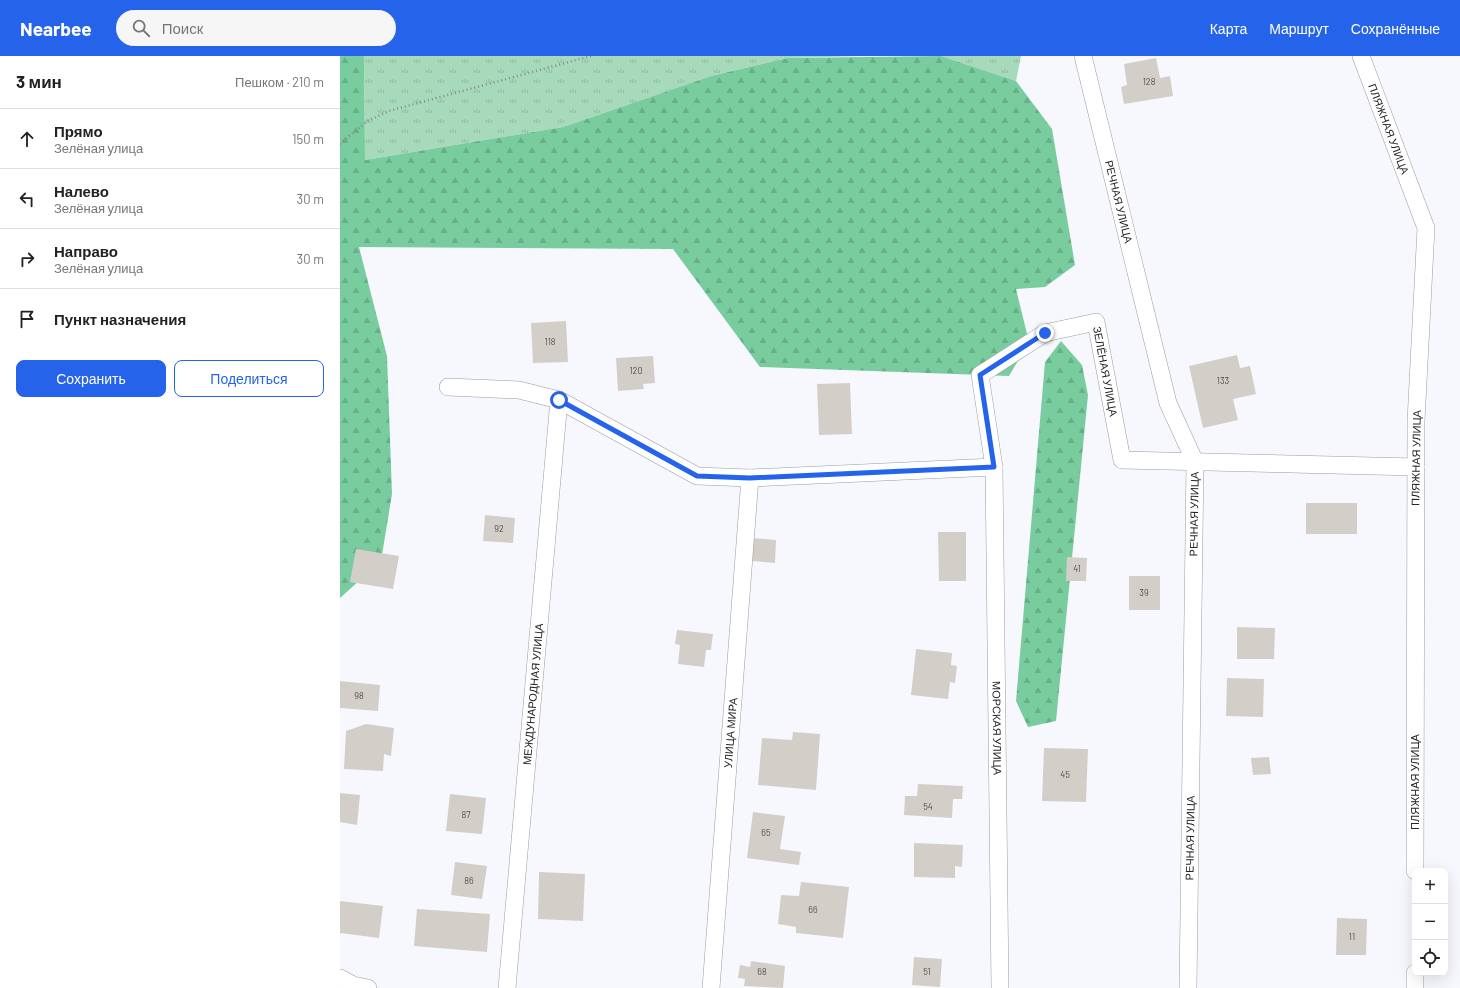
<!DOCTYPE html>
<html lang="ru">
<head>
<meta charset="utf-8">
<style>
  :root { --surface:#fff; --page:#f6f6f6; --text:#222; --muted:#767676; --line:#e0e0e0; --accent:#2563eb }
  body { margin:0; font-family:Barlow,sans-serif; background:var(--page); color:var(--text) }
  .controls { position:absolute; right:12px; bottom:12px; display:grid; overflow:hidden; border-radius:8px; box-shadow:0 4px 16px #0002 }
  .controls button { width:36px; height:36px; display:grid; place-items:center; padding:0; border:0; border-bottom:1px solid var(--line); background:var(--surface); color:var(--text); font:20px sans-serif }
  .stop { position:absolute; width:12px; height:12px; margin:-9px; border:3px solid #2563eb; border-radius:50%; background:#fff }
  .stop.end { background:#2563eb; border-color:#fff; box-shadow:0 1px 4px #0008 }
  .list { margin:0; padding:0; list-style:none }
  h2 { display:flex; justify-content:space-between; align-items:center; height:52px; margin:0; padding:0 16px; font-size:17px }
  h2 small { font-size:13px; font-weight:400; color:var(--muted) }
  .list li { display:grid; grid-template-columns:26px 1fr auto; gap:12px; align-items:center; box-sizing:border-box; height:60px; padding:0 16px; border-top:1px solid var(--line) }
  .list b { display:block; font-size:15px; white-space:nowrap }
  .list p { margin:0; font-size:13px; white-space:nowrap; color:var(--muted) }
  .list em { font-size:13px; font-style:normal; color:var(--muted) }
  .actions { display:flex; gap:8px; padding:12px 16px }
  .actions a { flex:1; padding:9px 0; border:1px solid var(--accent); border-radius:8px; text-align:center; font-size:14px; color:var(--accent) }
  .actions .main { background:var(--accent); color:#fff }
  .icon { flex:none; width:22px; height:22px; fill:none; stroke:currentColor; stroke-width:2; stroke-linecap:round; stroke-linejoin:round }
  .map { position:relative; flex:none; width:1120px; height:932px; overflow:hidden }
  header { display:flex; align-items:center; gap:24px; box-sizing:border-box; height:56px; padding:0 20px; background:var(--accent); color:#fff }
  header strong { font-size:19px }
  nav { display:flex; gap:22px; margin-inline-start:auto; font-size:14px }
  .search { width:280px; height:36px; background:var(--page); display:flex; align-items:center; gap:10px; box-sizing:border-box; padding:0 14px; border-radius:22px; color:var(--muted); font-size:15px }
  main { display:flex }
  aside { flex:1; background:var(--surface) }
  .map>svg:first-child { display:block }
</style>
</head>
<body>
<header>
<strong>Nearbee</strong>
<div class="search"><svg class="icon" aria-label="search" viewBox="0 0 24 24"><circle cx="10" cy="10" r="6"/><path d="M15 15l6 6"/></svg>Поиск</div>
<nav><a>Карта</a><a>Маршрут</a><a>Сохранённые</a></nav>
</header>
<main>
<aside>
<h2>3 мин<small>Пешком · 210 m</small></h2>
<ul class="list">
<li><svg class="icon" aria-label="ahead" viewBox="0 0 24 24"><path d="M12 20V5M6 11l6-6 6 6"/></svg><div><b>Прямо</b><p>Зелёная улица</p></div><em>150 m</em></li>
<li><svg class="icon" aria-label="left" viewBox="0 0 24 24"><path d="M17 20v-9H6M10 6l-5 5 5 5"/></svg><div><b>Налево</b><p>Зелёная улица</p></div><em>30 m</em></li>
<li><svg class="icon" aria-label="right" viewBox="0 0 24 24"><path d="M7 20v-9h11M14 6l5 5-5 5"/></svg><div><b>Направо</b><p>Зелёная улица</p></div><em>30 m</em></li>
<li><svg class="icon" aria-label="arrive" viewBox="0 0 24 24"><path d="M6 21V4h12l-3 4 3 4H6"/></svg><div><b>Пункт назначения</b></div></li>
</ul>
<div class="actions"><a class="main">Сохранить</a><a>Поделиться</a></div>
</aside>
<div class="map">
<svg width="1120" height="932" viewBox="0 0 1120 932">
  <defs>
    <pattern id="grass-tufts" width="24" height="20" patternUnits="userSpaceOnUse"><rect width="24" height="20" fill="#a6dabb"/><path d="M3 7l-1-3M5 7V3M7 7l1-3M15 17l-1-3M17 17v-4M19 17l1-3" fill="none" stroke="#8fbba1"/></pattern>
    <pattern id="forest-firs" width="22" height="20" patternUnits="userSpaceOnUse"><rect width="22" height="20" fill="#79cc9e"/><path d="M5 1l3.5 6h-7zM16 11l3.5 6h-7z" fill="#68af88"/></pattern>
  </defs>
  <rect width="100%" height="100%" fill="#f7f8fe"/>
  <g fill="url(#grass-tufts)">
    <path d="M24,0H526L447,2L371,20L223,71L25,104Z"/>
    <path d="M601,0H681L676,25Z"/>
  </g>
  <g fill="url(#forest-firs)">
    <path d="M0,0H24L25,104L223,71L371,20L447,2L601,0L676,25L712,73L735,209L705,231L676,233L689,286L669,320L420,311L333,193L19,191L47,300L52,438L41,505L0,542Z"/>
    <path d="M721,285L742,309L748,339L716,665L688,671L676,645L705,306Z"/>
  </g>
  <g fill="#d4cec9">
    <path d="M816,2L820,22L830,20L833,40L784,48L781,31L787,29L784,8Z"/>
    <path d="M226,265L228,306L193,307L191,267Z"/>
    <path d="M897,299L900,312L910,310L916,338L893,343L898,364L863,372L849,310Z"/>
    <path d="M313,300L315,327L303,328L304,333L278,335L276,302Z"/>
    <path d="M510,327L512,378L479,379L477,328Z"/>
    <rect x="966" y="447" width="51" height="31"/>
    <path d="M145,459L175,462L173,487L143,485Z"/>
    <path d="M598,476H626V525H599Z"/>
    <path d="M412,482L436,484L435,507L411,505Z"/>
    <path d="M16,493L59,500L53,533L10,526Z"/>
    <path d="M727,501L747,502L746,525H726Z"/>
    <rect x="789" y="520" width="31" height="34"/>
    <path d="M897,571L935,572L934,603H897Z"/>
    <path d="M337,574L373,578L371,594H366L364,611L338,608L340,589L335,588Z"/>
    <path d="M576,593L612,597L611,609L617,610L615,627L610,626L608,643L571,639Z"/>
    <path d="M887,622L924,623L923,661L886,660Z"/>
    <path d="M0,625L40,629L38,655L0,652Z"/>
    <path d="M26,668L54,672L51,700L44,698L43,715L4,713L6,675Z"/>
    <path d="M453,676L480,678L476,734L418,729L422,682L452,684Z"/>
    <path d="M704,692L748,693L746,746L702,745Z"/>
    <path d="M929,701L931,718L913,719L911,702Z"/>
    <path d="M578,728L623,730L622,743H613L612,762L564,759L565,740H577Z"/>
    <path d="M0,737L20,739L17,769L0,766Z"/>
    <path d="M110,738L146,742L142,778L106,775Z"/>
    <path d="M413,756L445,760L440,793L461,796L459,809L407,802Z"/>
    <path d="M574,787L623,789L622,811L615,810V822L574,821Z"/>
    <path d="M115,806L147,810L142,843L111,839Z"/>
    <path d="M199,816L245,818L243,865L198,863Z"/>
    <path d="M461,826L509,831L503,882L456,877V871L438,868L441,839L459,840Z"/>
    <path d="M0,845L43,850L39,882L0,877Z"/>
    <path d="M77,853L150,858L147,896L74,890Z"/>
    <path d="M997,862L1027,863L1026,899H996Z"/>
    <path d="M574,901L602,903L600,931L572,929Z"/>
    <path d="M411,905L445,910L443,932L404,930L405,923L398,922L400,909L410,911Z"/>
  </g>
  <g fill="none" stroke-linecap="round" stroke-linejoin="round">
    <defs>
      <g id="street">
        <path id="s1" d="M743,0L828,347L855,406L848,932"/>
        <path id="s2" d="M1021,0L1086,172L1076,365L1075,815"/>
        <path id="s3" d="M108,331L179,334L219,344L357,420L410,422L654,411L640,319L705,277L756,266L782,404L1076,411"/>
        <path id="s4" d="M654,411L660,932"/>
        <path d="M1075,917V932"/>
        <path d="M0,922L13,929L28,932"/>
        <path id="s5" d="M167,932L219,344"/>
        <path id="s6" d="M371,932L410,422"/>
      </g>
    </defs>
    <use href="#street" stroke="#9c9ca3" stroke-width="18"/>
    <path stroke="#89898e" stroke-width="2.5" stroke-dasharray="1 3" stroke-linecap="butt" d="M0,88L27,65L49,55L251,0"/>
    <use href="#street" stroke="#fff" stroke-width="17"/>
  </g>
  <g fill="none" stroke-linecap="round" stroke-linejoin="round">
    <path stroke="#2563eb" stroke-width="5" d="M219,344L357,420L410,422L654,411L640,319L705,277"/>
  </g>
  <g text-anchor="middle" stroke-width="3" stroke-linejoin="round" paint-order="stroke">
    <g font-size="9" fill="#514f50">
      <text x="809" y="29">128</text>
      <text x="210" y="289">118</text>
      <text x="296" y="318">120</text>
      <text x="883" y="328">133</text>
      <text x="159" y="476">92</text>
      <text x="737" y="516">41</text>
      <text x="804" y="540">39</text>
      <text x="19" y="643">98</text>
      <text x="725" y="722">45</text>
      <text x="588" y="754">54</text>
      <text x="126" y="762">87</text>
      <text x="426" y="780">65</text>
      <text x="129" y="828">86</text>
      <text x="473" y="857">66</text>
      <text x="1012" y="884">11</text>
      <text x="422" y="919">68</text>
      <text x="587" y="919">51</text>
    </g>
    <g font-size="11" fill="#252528" stroke="#fff">
      <text dy="4" stroke="none"><textPath href="#s2" startOffset="78">ПЛЯЖНАЯ УЛИЦА</textPath></text>
      <text dy="4" stroke="none"><textPath href="#s1" startOffset="150">РЕЧНАЯ УЛИЦА</textPath></text>
      <text dy="4" stroke="none"><textPath href="#s3" startOffset="840">ЗЕЛЁНАЯ УЛИЦА</textPath></text>
      <text transform="translate(1076 402) rotate(-89)" y="4">ПЛЯЖНАЯ УЛИЦА</text>
      <text transform="translate(854 458) rotate(-89)" y="4">РЕЧНАЯ УЛИЦА</text>
      <text dy="4" stroke="none"><textPath href="#s5" startOffset="295">МЕЖДУНАРОДНАЯ УЛИЦА</textPath></text>
      <text dy="4" stroke="none"><textPath href="#s4" startOffset="261">МОРСКАЯ УЛИЦА</textPath></text>
      <text dy="4" stroke="none"><textPath href="#s6" startOffset="256">УЛИЦА МИРА</textPath></text>
      <text transform="translate(1075 726) rotate(-90)" y="4">ПЛЯЖНАЯ УЛИЦА</text>
      <text transform="translate(850 782) rotate(-89)" y="4">РЕЧНАЯ УЛИЦА</text>
    </g>
  </g>
</svg>
<div class="controls">
<button>+</button>
<button>−</button>
<button><svg class="icon" aria-label="locate" viewBox="0 0 24 24"><circle cx="12" cy="12" r="6"/><path d="M12 2v4M12 18v4M2 12h4M18 12h4"/></svg></button>
</div>
<div class="stop" style="left:219px;top:344px"></div>
<div class="stop end" style="left:705px;top:277px"></div>
</div>
</main>
</body>
</html>
